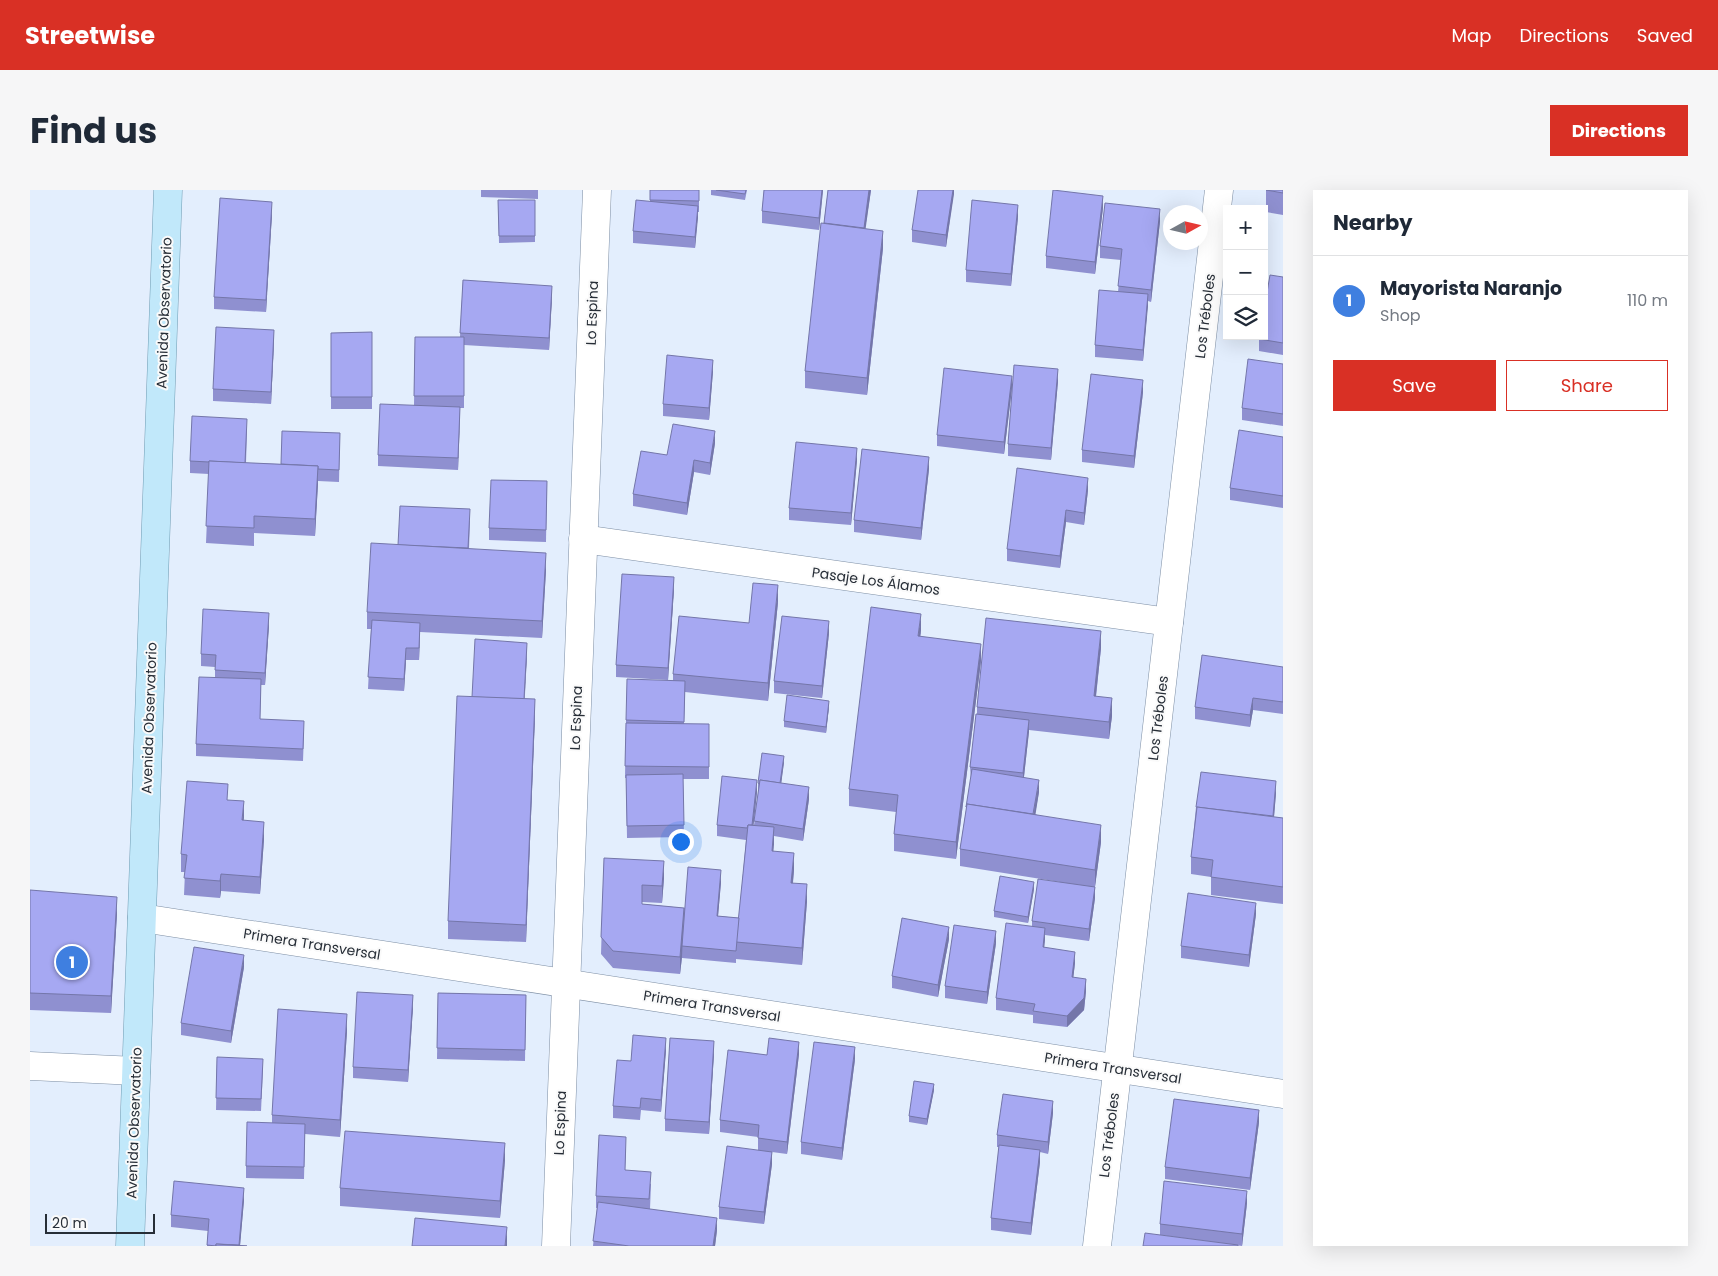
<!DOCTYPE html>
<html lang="en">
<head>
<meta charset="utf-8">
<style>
  :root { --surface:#fff; --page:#f6f6f7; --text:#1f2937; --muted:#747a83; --line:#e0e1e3; --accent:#d93025 }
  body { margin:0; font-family:Poppins,sans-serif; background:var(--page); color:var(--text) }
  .controls { position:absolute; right:15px; top:15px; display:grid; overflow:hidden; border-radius:0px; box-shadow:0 5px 20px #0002 }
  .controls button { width:45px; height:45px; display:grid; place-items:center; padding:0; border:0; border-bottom:1px solid var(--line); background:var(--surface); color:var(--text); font:25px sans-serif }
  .compass { position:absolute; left:1133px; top:15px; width:45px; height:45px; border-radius:50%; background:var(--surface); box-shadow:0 5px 20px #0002; rotate:82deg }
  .scale { position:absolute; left:15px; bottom:12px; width:110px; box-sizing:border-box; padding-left:5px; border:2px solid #272e37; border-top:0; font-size:14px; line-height:18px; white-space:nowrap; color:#272e37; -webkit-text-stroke:4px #fafafa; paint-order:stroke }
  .you { position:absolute; left:650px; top:651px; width:18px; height:18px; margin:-12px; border:4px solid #fff; border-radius:50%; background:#1a73e8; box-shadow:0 0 0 8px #1a73e833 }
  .badge { display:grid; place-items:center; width:32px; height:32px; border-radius:50%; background:var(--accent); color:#fff; font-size:16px; font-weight:700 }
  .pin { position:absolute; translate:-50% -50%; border:2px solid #fff; box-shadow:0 1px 5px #0006 }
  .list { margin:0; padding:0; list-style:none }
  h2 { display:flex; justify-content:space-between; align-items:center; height:65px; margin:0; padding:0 20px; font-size:21px }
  h2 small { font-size:16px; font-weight:400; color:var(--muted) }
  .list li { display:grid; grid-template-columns:32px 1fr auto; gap:15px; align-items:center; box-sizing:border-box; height:90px; padding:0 20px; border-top:1px solid var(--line) }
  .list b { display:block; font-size:19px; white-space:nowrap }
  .list p { margin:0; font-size:16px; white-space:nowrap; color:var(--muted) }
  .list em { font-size:16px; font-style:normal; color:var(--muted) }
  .actions { display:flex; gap:10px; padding:15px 20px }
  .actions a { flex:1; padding:11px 0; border:1px solid var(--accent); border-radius:0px; text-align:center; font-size:18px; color:var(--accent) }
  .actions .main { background:var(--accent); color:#fff }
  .icon { flex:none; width:28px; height:28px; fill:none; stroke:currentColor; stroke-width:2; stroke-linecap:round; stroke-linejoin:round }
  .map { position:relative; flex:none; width:1253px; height:1056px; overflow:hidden; border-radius:0px }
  header { display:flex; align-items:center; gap:30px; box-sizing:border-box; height:70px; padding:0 25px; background:var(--accent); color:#fff }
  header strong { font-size:24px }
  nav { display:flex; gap:28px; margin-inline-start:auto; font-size:18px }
  .intro { display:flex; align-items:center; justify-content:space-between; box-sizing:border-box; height:120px; padding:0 30px }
  h1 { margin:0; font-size:35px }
  .button { padding:12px 22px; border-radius:0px; background:var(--accent); color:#fff; font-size:18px; font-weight:700 }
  main { display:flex; gap:30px; padding:0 30px }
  aside { flex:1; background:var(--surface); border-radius:0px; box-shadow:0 5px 20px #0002 }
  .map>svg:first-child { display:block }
</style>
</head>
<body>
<header>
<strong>Streetwise</strong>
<nav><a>Map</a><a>Directions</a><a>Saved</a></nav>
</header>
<div class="intro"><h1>Find us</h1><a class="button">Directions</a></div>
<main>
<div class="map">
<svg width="1253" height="1056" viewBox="0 0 1253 1056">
  <rect width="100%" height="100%" fill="#e3eefd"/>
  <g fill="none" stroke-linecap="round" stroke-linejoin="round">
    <defs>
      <g id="minor">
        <path d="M553,349L1139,432"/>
        <path d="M112,728L1253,904"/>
        <path d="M0,876L106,881"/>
        <path d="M526,1056L567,0"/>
        <path d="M1067,1056L1189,0"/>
      </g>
      <path id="major" d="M100,1056L138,0"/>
    </defs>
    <use href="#minor" stroke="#7d8ea4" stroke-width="29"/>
    <use href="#major" stroke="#709cb3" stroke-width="29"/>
    <use href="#minor" stroke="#fff" stroke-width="28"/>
    <use href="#major" stroke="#c1e8fa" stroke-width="28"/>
  </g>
  <g fill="#8f90d0">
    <path d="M451,0H508V9L451,7Z"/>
    <path d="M620,0H669V22H668L665,58L603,53V41L620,12Z"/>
    <path d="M681,0H717L715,10L681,5Z"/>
    <path d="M734,0H793L789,40L732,33V21Z"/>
    <path d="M798,0H841L835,39L853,58L837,205L775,198V181Z"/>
    <path d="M924,0L916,57L882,52V40Z"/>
    <path d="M1236,0H1253V25L1236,22Z"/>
    <path d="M468,10H505V52L469,53Z"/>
    <path d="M1073,18L1065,84L1016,78V66Z"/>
    <path d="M242,24L236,122L184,119V107Z"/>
    <path d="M988,27L981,96L936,92V80Z"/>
    <path d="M1130,31L1121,112L1118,111L1113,171L1065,167V155L1088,102L1091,70L1070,68V56Z"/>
    <path d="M1253,87V165L1229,161V149Z"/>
    <path d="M433,90L522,107L519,160L434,155V218H430L428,280L348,276V265L384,215L385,147H430Z"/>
    <path d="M342,142V219H301V143Z"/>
    <path d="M244,152L241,214L183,211V199Z"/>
    <path d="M1253,174V236L1212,230V218Z"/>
    <path d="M683,181L679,230L633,226V214Z"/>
    <path d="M1028,191L1021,270L978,266V254Z"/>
    <path d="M982,198L974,264L907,256V245Z"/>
    <path d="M1113,202L1104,278L1052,272V260Z"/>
    <path d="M217,241L216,273L251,274L310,243L309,292L288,291L285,346L224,343V356L176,353L179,284L160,283V271Z"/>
    <path d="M1253,247V318L1200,310V298Z"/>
    <path d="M685,253L680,285L664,282L657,325L603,316V304L637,265Z"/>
    <path d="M827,270L821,335L759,330V318Z"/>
    <path d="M899,279L891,350L824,342V330Z"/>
    <path d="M517,291L516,352L459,350V338Z"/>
    <path d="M1058,300L1054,335L1036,332L1030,378L977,371V359Z"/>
    <path d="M440,331L439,359L516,380L512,448L390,442L389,470H376L374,501L338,499L341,439H337V422L368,355Z"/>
    <path d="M644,399L638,490L586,487V475Z"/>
    <path d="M748,412L738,511L655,502L654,534L679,546V589H653L654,647L597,648L596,588H595L596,530L643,491V484L719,433Z"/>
    <path d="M239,435L235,495H231L230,529L274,543L273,571L166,566V554L185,487V477L171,476V464Z"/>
    <path d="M891,441L890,447L951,471L926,669L864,661V644L866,622L819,616V599Z"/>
    <path d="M799,443L792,508L744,503V491Z"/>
    <path d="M1071,458L1066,507L1082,526L1079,549L999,540L994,587L1009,602L1005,624L1071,652L1065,696V708L1059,751L1015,745L1014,757L1045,773L1043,788L1056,801L1054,820L1037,837L1003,833V825L966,820V808L1002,736V731L1030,692L930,676V659L941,589L940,577L947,524V517Z"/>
    <path d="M497,465L494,509L505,526L496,752L418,749V731Z"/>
    <path d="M1253,477V524L1223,520L1220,537L1165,529V517Z"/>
    <path d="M799,517L796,543L754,537V531Z"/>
    <path d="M754,572L751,593L779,609L773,651L744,646L743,661L764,680L763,693L777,711L772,775L706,769V766V773L652,768V767L650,784L583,778L571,764L574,668L634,688L632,713L612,712V714L654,718L691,692L688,726L709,728L716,650L687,646V635L727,602L723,635H724L729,600L728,599V593Z"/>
    <path d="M1246,603L1244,627L1253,628V714L1181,705V687L1161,684V667L1166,617Z"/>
    <path d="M198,610L213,630L234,649L230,704L191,701L190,708L154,705L155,682H151V664Z"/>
    <path d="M1004,699L998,733L964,727V721Z"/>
    <path d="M0,700L87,724L81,823L0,820Z"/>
    <path d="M1226,724L1219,777L1151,768V756Z"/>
    <path d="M919,749L908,807L862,798V786Z"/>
    <path d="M966,753L957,814L915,808V796Z"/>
    <path d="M214,777L201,853L151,845V833Z"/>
    <path d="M408,803L496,805L495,871L407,869Z"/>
    <path d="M383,817L378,892L323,888V877Z"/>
    <path d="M317,841L310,947L275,944L274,989L216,988V976L242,933V925Z"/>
    <path d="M636,860L631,922L611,920L610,930L583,928V916L601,871Z"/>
    <path d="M684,863L679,944L635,941V929Z"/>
    <path d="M769,864L757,964L742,962V974L734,1034L689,1029V1017L728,960V947L690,942V930L737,865Z"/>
    <path d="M187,867L233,880L231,921L186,920Z"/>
    <path d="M825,869L812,970L771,964V952Z"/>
    <path d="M904,900L897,935L879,932V926Z"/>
    <path d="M1023,923L1018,964L1010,962V972L1001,1045L961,1040V1028L969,957H967V945Z"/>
    <path d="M1229,932L1220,1000L1135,989V977Z"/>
    <path d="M596,959L595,980L621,994L620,1019L687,1040L685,1056H563L567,1018H566V1006Z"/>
    <path d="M475,970L470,1028L310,1016V998Z"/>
    <path d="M214,1010L210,1055L217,1056H177L178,1041L141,1037V1025Z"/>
    <path d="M1217,1013L1212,1056L1130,1045V1034Z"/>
  </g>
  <g fill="#7476a9">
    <path d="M792,0H793L789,40V28Z"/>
    <path d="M839,0H841L834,50V38Z"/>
    <path d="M923,0H924V4L916,57V45Z"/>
    <path d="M1073,6V18L1065,84V72Z"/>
    <path d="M242,12V24L236,122V110Z"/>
    <path d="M988,15V27L981,96V84Z"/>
    <path d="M668,16V28L665,58V47Z"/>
    <path d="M1130,19V31L1121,112V100Z"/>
    <path d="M853,41V58L837,205V188Z"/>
    <path d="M522,96V107L519,160V148Z"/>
    <path d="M1118,104V116L1113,171V160Z"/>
    <path d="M244,140V152L241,214V202Z"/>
    <path d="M683,170V181L679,230V218Z"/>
    <path d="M1028,179V191L1021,270V258Z"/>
    <path d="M982,186V198L974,264V252Z"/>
    <path d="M1113,190V202L1104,278V266Z"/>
    <path d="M430,217V229L428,280V268Z"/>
    <path d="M685,241V253L680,285V273Z"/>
    <path d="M827,258V270L821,335V323Z"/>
    <path d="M899,267V279L891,350V338Z"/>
    <path d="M664,270V282L657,325V313Z"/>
    <path d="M288,276V294L285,346V329Z"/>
    <path d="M1058,288V300L1054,335V323Z"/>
    <path d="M1036,320V332L1030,378V366Z"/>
    <path d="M516,363V380L512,448V431Z"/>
    <path d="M644,387V399L638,490V478Z"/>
    <path d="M748,395V412L738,511V493Z"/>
    <path d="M239,423V435L235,495V483Z"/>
    <path d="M891,424V441L888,463V446Z"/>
    <path d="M799,431V443L792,508V496Z"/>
    <path d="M390,433V445L389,470V458Z"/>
    <path d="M1071,441V458L1064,523V506Z"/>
    <path d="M497,453V465L494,523V511Z"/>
    <path d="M951,454V471L926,669V652Z"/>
    <path d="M376,458V470L374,501V489Z"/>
    <path d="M1082,508V526L1079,549V532Z"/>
    <path d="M1223,508V520L1220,537V525Z"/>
    <path d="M505,509V526L496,752V735Z"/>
    <path d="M799,511V517L796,543V537Z"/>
    <path d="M999,530V542L993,595V583Z"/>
    <path d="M754,566V572L750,603V596Z"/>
    <path d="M727,590V602L722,651V639Z"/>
    <path d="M1009,590V602L1003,640V628Z"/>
    <path d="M1246,591V603L1243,638V626Z"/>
    <path d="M779,597V609L773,651V639Z"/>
    <path d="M214,611V628L212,647V630Z"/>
    <path d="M234,632V649L230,704V687Z"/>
    <path d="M1071,635V652L1065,697V680Z"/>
    <path d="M744,637V654L742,678V661Z"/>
    <path d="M764,663V680L761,710V693Z"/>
    <path d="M634,671V688L632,713V696Z"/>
    <path d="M691,680V692L687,738V726Z"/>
    <path d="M191,684V701L190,708V691Z"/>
    <path d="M1004,692V699L998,733V727Z"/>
    <path d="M777,694V711L772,775V758Z"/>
    <path d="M1065,697V708L1059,751V739Z"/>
    <path d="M87,707V724L81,823V806Z"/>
    <path d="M1226,713V724L1219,777V765Z"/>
    <path d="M654,718L652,767L650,784V767Z"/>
    <path d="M919,737V749L908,807V795Z"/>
    <path d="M1015,738V750L1013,769V757Z"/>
    <path d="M966,741V753L957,814V802Z"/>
    <path d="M1045,762V773L1042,799V787Z"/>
    <path d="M214,765V777L201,853V841Z"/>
    <path d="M1056,789V801L1054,820L1037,837V826Z"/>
    <path d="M383,805V817L378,892V880Z"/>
    <path d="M317,824V841L310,947V930Z"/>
    <path d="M636,848V860L631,922V910Z"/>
    <path d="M684,851V863L679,944V932Z"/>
    <path d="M769,852V864L757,964V952Z"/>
    <path d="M825,857V869L812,970V958Z"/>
    <path d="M904,894V900L897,935V929Z"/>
    <path d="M1023,911V923L1018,964V952Z"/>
    <path d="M1229,920V932L1220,1000V988Z"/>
    <path d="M475,953V970L470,1028V1011Z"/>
    <path d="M1010,960V972L1001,1045V1033Z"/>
    <path d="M742,962V974L734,1034V1022Z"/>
    <path d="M214,998V1010L210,1056H209Z"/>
    <path d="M1217,1001V1013L1212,1056V1044Z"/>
    <path d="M687,1028V1040L685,1056H683Z"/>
    <path d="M477,1037V1056H475Z"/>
  </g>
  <g fill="#a6a8f2" stroke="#7476a9">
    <path d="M620,0H669V11L620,10Z"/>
    <path d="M686,0H716L715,4Z"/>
    <path d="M734,0H792L789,28L732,21Z"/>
    <path d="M798,0H839L834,38L794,33Z"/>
    <path d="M888,0H923L916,45L882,40Z"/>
    <path d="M1023,0L1073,6L1065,72L1016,66Z"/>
    <path d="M1236,0H1253V3Z"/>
    <path d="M190,8L242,12L236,110L184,107Z"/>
    <path d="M468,10H505V46H469Z"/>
    <path d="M606,10L668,16L665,47L603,41Z"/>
    <path d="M942,10L988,15L981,84L936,80Z"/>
    <path d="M1075,13L1130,19L1121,100L1088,96L1092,59L1070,56Z"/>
    <path d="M791,33L853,41L837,188L775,181Z"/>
    <path d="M1240,85L1253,87V153L1229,149L1230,146H1234V120Z"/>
    <path d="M433,90L522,96L519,148L430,143Z"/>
    <path d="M1069,100L1118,104L1113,160L1065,155Z"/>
    <path d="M186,137L244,140L241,202L183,199Z"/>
    <path d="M342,142V207H301V143Z"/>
    <path d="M385,147H434V206H384Z"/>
    <path d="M637,165L683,170L679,218L633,214Z"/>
    <path d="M1218,169L1253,174V224L1212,218Z"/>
    <path d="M984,175L1028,179L1021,258L978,254Z"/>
    <path d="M914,178L982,186L974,252L907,245Z"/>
    <path d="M1061,184L1113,190L1104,266L1052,260Z"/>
    <path d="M350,214L430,217L428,268L348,265Z"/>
    <path d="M162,226L217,229L215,273L179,271V272L160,271Z"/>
    <path d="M643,234L685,241L680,273L664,270L657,313L603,304L611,261L637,265Z"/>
    <path d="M1209,240L1253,247V306L1200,298Z"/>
    <path d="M252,241L310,243L309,280L288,279V276L251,274Z"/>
    <path d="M766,252L827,258L821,323L759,318Z"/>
    <path d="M832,259L899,267L891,338L824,330Z"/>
    <path d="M179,271L288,276L285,329L224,326V338L176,336Z"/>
    <path d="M987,278L1058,288L1054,323L1036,320L1030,366L977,359Z"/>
    <path d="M461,290L517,291L516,340L459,338Z"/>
    <path d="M370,316L440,319L438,358L368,355Z"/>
    <path d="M341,353L516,363L512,431L337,422Z"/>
    <path d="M592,384L644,387L638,478L586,475Z"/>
    <path d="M723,393L748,395L738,493L643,484L649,426L719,433Z"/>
    <path d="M841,417L891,424L888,446L951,454L926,652L864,644L868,605L819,599Z"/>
    <path d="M173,419L239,423L235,483L185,480L186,465L171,464Z"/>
    <path d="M752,426L799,431L792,496L744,491Z"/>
    <path d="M956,428L1071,441L1064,506L1082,508L1079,532L947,517Z"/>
    <path d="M342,430L390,433L389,458H376L374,489L338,487Z"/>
    <path d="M445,449L497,453L494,509L442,507Z"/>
    <path d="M1172,465L1253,477V512L1223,508L1220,525L1165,517Z"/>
    <path d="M169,487L231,489L230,529L274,531L273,559L166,554Z"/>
    <path d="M597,489L655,491L654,532L596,530Z"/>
    <path d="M757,505L799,511L796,537L754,531Z"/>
    <path d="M427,506L505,509L496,735L418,731Z"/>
    <path d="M946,524L999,530L993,583L940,577Z"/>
    <path d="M596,533L679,534V577L595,576Z"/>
    <path d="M732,563L754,566L750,593L730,590V594L728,593Z"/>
    <path d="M942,579L1009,590L1003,624L937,614L936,617Z"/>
    <path d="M1171,582L1246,591L1243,626L1166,617Z"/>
    <path d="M653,584L654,635L597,636L596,585Z"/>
    <path d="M692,586L727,590L722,635H718L717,638L687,635Z"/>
    <path d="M730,590L779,597L773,639L724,631Z"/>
    <path d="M157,591L198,594L197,610L214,611L212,630L234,632L230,687L191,684L190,691L154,688L157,665L151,664Z"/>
    <path d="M937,614L1071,635L1065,680L930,659Z"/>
    <path d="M1167,617L1253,628V697L1181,687L1183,670L1161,667Z"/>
    <path d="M718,635L744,637L742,661L764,663L761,693L777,694L772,758L706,752Z"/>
    <path d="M574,668L634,671L632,696L612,695V714L654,718L650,767L583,761L571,747Z"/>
    <path d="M658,677L691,680L687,726L709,728L706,761L652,756Z"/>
    <path d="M970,686L1004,692L998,727L964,721Z"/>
    <path d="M1008,689L1065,697L1059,739L1002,731Z"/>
    <path d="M0,700L87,707L81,806L0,803Z"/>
    <path d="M1158,703L1226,713L1219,765L1151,756Z"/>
    <path d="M872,728L919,737L908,795L862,786Z"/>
    <path d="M976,733L1015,738L1013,757L1045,762L1042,787L1056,789L1054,808L1037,826L1003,821L1005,814L966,808Z"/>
    <path d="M924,735L966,741L957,802L915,796Z"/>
    <path d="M164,757L214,765L201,841L151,833Z"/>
    <path d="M327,802L383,805L378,880L323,877Z"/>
    <path d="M408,803L496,805L495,860L407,858Z"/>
    <path d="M248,819L317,824L310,930L242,925Z"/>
    <path d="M603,845L636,848L631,910L611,908L610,918L583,916L587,870L601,871Z"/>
    <path d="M640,848L684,851L679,932L635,929Z"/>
    <path d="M739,848L769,852L757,952L728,948L729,935L690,930L698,860L737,865Z"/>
    <path d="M784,852L825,857L812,958L771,952Z"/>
    <path d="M187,867L233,869L231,909L186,908Z"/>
    <path d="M884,891L904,894L897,929L879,926Z"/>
    <path d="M973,904L1023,911L1018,952L967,945Z"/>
    <path d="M1144,909L1229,920L1220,988L1135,977Z"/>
    <path d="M217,932L275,934L274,977L216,976Z"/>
    <path d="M315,941L475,953L470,1011L310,998Z"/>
    <path d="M569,945L596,947L595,980L621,982L619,1009L566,1006Z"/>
    <path d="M969,955L1010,960L1001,1033L961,1028Z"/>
    <path d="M697,956L742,962L734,1022L689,1017Z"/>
    <path d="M144,991L214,998L209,1055L186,1054V1056L177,1055L179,1029L141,1025Z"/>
    <path d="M1134,991L1217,1001L1212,1044L1130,1034Z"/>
    <path d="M568,1012L687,1028L683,1056H599L563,1051Z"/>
    <path d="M385,1028L477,1037L475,1056H382Z"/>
    <path d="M1115,1043L1208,1055V1056H1113Z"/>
    <path d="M186,1054L217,1056H186Z"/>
  </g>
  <g text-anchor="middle" stroke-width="4" stroke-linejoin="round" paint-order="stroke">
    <g font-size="14" fill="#272e37" stroke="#fafafa">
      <text transform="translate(134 123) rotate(-88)" y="5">Avenida Observatorio</text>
      <text transform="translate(562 123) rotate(-88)" y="5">Lo Espina</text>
      <text transform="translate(1175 126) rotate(-83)" y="5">Los Tréboles</text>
      <text transform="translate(846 391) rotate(8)" y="5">Pasaje Los Álamos</text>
      <text transform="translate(119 528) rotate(-88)" y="5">Avenida Observatorio</text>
      <text transform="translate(546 528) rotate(-88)" y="5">Lo Espina</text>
      <text transform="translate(1128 528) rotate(-83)" y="5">Los Tréboles</text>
      <text transform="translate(282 754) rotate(9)" y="5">Primera Transversal</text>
      <text transform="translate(682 816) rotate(9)" y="5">Primera Transversal</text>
      <text transform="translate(1083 878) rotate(9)" y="5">Primera Transversal</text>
      <text transform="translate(104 933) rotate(-88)" y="5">Avenida Observatorio</text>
      <text transform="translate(530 933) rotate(-88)" y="5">Lo Espina</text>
      <text transform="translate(1079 945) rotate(-83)" y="5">Los Tréboles</text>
    </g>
  </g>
</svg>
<div class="controls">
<button>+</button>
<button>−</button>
<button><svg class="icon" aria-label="layers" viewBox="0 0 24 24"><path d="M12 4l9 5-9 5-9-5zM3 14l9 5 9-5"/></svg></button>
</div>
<svg class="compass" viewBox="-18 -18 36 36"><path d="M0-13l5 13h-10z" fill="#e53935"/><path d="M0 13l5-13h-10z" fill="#747a83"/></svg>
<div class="scale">20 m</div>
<div class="you"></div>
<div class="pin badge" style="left:42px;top:772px;background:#3f7fe0">1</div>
</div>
<aside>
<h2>Nearby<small></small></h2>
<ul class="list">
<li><span class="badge" style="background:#3f7fe0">1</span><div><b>Mayorista Naranjo</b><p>Shop</p></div><em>110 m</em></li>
</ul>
<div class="actions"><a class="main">Save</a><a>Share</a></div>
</aside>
</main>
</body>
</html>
